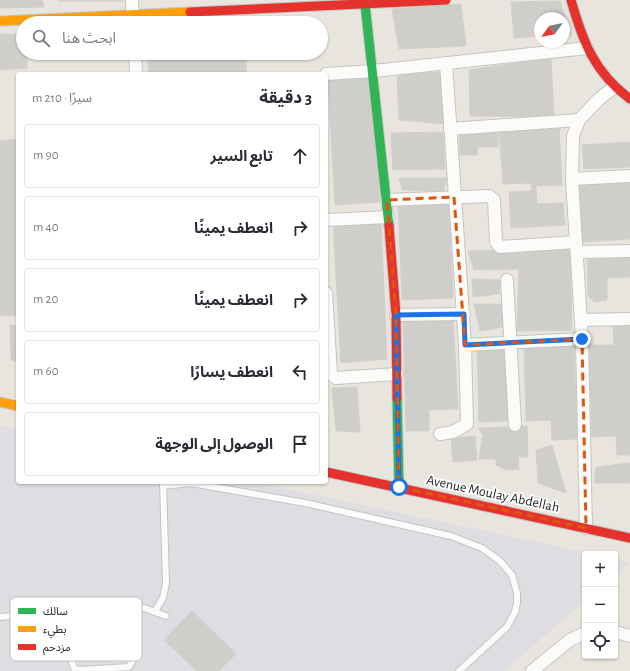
<!DOCTYPE html>
<html lang="ar">
<head>
<meta charset="utf-8">
<style>
  :root { --surface:#fff; --page:#f2f2f3; --text:#2b2b33; --muted:#7c7c81; --line:#e1e1e2 }
  body { margin:0; font-family:"Alegreya Sans","Noto Sans Arabic",sans-serif; background:var(--page); color:var(--text); direction:rtl }
  .controls { position:absolute; right:12px; bottom:12px; display:grid; overflow:hidden; border-radius:4px; box-shadow:0 1px 3px #0004 }
  .controls button { width:36px; height:36px; display:grid; place-items:center; padding:0; border:0; border-bottom:1px solid var(--line); background:var(--surface); color:var(--text); font:20px sans-serif }
  .compass { position:absolute; left:534px; top:12px; width:36px; height:36px; border-radius:50%; background:var(--surface); box-shadow:0 1px 3px #0004; rotate:237deg }
  .stop { position:absolute; width:12px; height:12px; margin:-9px; border:3px solid #1a73e8; border-radius:50%; background:#fff }
  .stop.end { background:#1a73e8; border-color:#fff; box-shadow:0 1px 4px #0008 }
  .list { margin:0; padding:0; list-style:none }
  h2 { display:flex; justify-content:space-between; align-items:center; height:52px; margin:0; padding:0 16px; font-size:17px }
  h2 small { font-size:13px; font-weight:400; color:var(--muted) }
  .list li { display:grid; grid-template-columns:26px 1fr auto; gap:12px; align-items:center; box-sizing:border-box; height:64px; margin:0 8px 8px; padding:0 8px; border:1px solid var(--line); border-radius:4px }
  .list b { display:block; font-size:15px; white-space:nowrap }
  .list em { font-size:13px; font-style:normal; color:var(--muted) }
  .icon { flex:none; width:22px; height:22px; fill:none; stroke:currentColor; stroke-width:2; stroke-linecap:round; stroke-linejoin:round }
  .map { position:relative; flex:none; width:630px; height:671px; overflow:hidden; direction:ltr }
  .search { position:absolute; background:var(--surface); box-shadow:0 1px 3px #0004; left:16px; top:16px; width:312px; height:44px; display:flex; align-items:center; gap:10px; box-sizing:border-box; padding:0 14px; border-radius:22px; color:var(--muted); font-size:15px }
  .panel { position:absolute; background:var(--surface); box-shadow:0 1px 3px #0004; left:16px; top:72px; width:312px; height:412px; border-radius:4px; direction:rtl }
  .map>svg:first-child { display:block }
</style>
</head>
<body>
<div class="map">
<svg width="630" height="671" viewBox="0 0 630 671">
  <rect width="100%" height="100%" fill="#e8e5de"/>
  <g fill="#dfdde1">
    <path d="M0,426L18,430V482H254L594,554H585V601L504,671H0Z"/>
    <path d="M615,559L630,562L615,575Z"/>
  </g>
  <g fill="#d0ceca" stroke="#d2d0cb">
    <path d="M0,0H42L44,7L0,8Z"/>
    <rect x="59" y="0" width="63" height="1"/>
    <path d="M560,1L571,35H564V18H540V36L514,38L511,2Z"/>
    <path d="M461,4L466,46L399,49L392,9Z"/>
    <path d="M242,19V23H143V21Z"/>
    <path d="M0,34H23V53H27V68L0,70Z"/>
    <path d="M147,53H245L247,74H149Z"/>
    <path d="M551,58L554,117L470,116L469,70Z"/>
    <path d="M442,72L444,124L399,120L397,74Z"/>
    <path d="M371,75L380,202L335,205L328,80Z"/>
    <path d="M559,124L562,185L536,186L537,204L563,203L565,225L511,228L509,192L532,191L531,183L503,184L499,128Z"/>
    <path d="M498,129V147H477L478,155H460L459,131Z"/>
    <path d="M443,132L445,169L393,170L391,133Z"/>
    <path d="M18,139V315L0,316V141Z"/>
    <path d="M630,142V167L584,169L582,145Z"/>
    <path d="M399,178H447L443,191L402,190Z"/>
    <path d="M630,181V239L581,242L577,185Z"/>
    <path d="M449,201L453,298L402,300L398,203Z"/>
    <path d="M381,222L387,359L341,363L333,224Z"/>
    <path d="M570,249L572,330L517,331L519,269L474,270L468,251Z"/>
    <path d="M587,254H630V277L607,278V300L595,302L588,296Z"/>
    <path d="M472,279L500,280L499,294L473,297Z"/>
    <path d="M474,304H501L504,327L480,331Z"/>
    <path d="M453,316L458,409L429,410V431H406L403,317Z"/>
    <path d="M613,324H630V455H617L616,436L592,437L589,345H614Z"/>
    <path d="M10,325L18,326V361L11,360Z"/>
    <path d="M574,346L577,439L552,440L551,420L526,421L524,348Z"/>
    <path d="M506,347L508,421L479,422L477,348Z"/>
    <path d="M357,387L360,432L336,431L332,388Z"/>
    <path d="M527,426L528,457H518L519,469L506,470L496,465V459H479L483,435L478,428Z"/>
    <path d="M475,436L477,460L453,462L451,438Z"/>
    <path d="M552,445L566,493L538,483L536,450Z"/>
    <path d="M630,463V483H594L596,467Z"/>
    <path d="M192,611L236,654L219,671H197L164,640Z"/>
  </g>
  <g fill="none" stroke-linecap="round" stroke-linejoin="round">
    <defs>
      <g id="lane">
        <path d="M163,486L191,483L305,503L451,536L482,548L500,561L512,575L517,593V603L515,612L507,627L459,671"/>
        <path d="M155,611L163,598L166,583L163,482"/>
        <path d="M67,612L72,662L74,668L80,670L129,667L133,660L130,607"/>
        <path d="M0,617L130,607L144,608L166,616"/>
      </g>
      <g id="street">
        <path d="M132,0L133,22"/>
        <path d="M135,53L136,74"/>
        <path d="M446,63L465,345L582,339"/>
        <path d="M326,74L374,71L587,48"/>
        <path d="M450,129L579,120"/>
        <path d="M572,179L630,176"/>
        <path d="M387,200L489,196L494,200L496,242L500,247L576,242"/>
        <path d="M326,220L388,217"/>
        <path d="M577,252L630,251"/>
        <path d="M507,280L515,425"/>
        <path d="M326,293L331,374L336,378L397,374"/>
        <path d="M396,315L464,314"/>
        <path d="M581,320L630,319"/>
        <path d="M440,434L453,432L467,424L465,345"/>
        <path d="M586,528L582,339L572,179L573,136L579,120L598,100L613,88"/>
        <path d="M615,632L630,636"/>
        <path d="M532,671L570,640L585,633"/>
      </g>
      <g id="fast">
        <path d="M365,4L389,226"/>
        <path d="M397,398L399,487"/>
      </g>
      <g id="slow">
        <path d="M0,21L190,12"/>
        <path d="M0,402L18,406"/>
      </g>
      <g id="jam">
        <path d="M571,0C583,42 594,72 630,99"/>
        <path d="M190,12L446,0"/>
        <path d="M389,226L396,315L397,398"/>
        <path d="M326,472L630,538"/>
      </g>
    </defs>
    <use href="#lane" stroke="#c5c4c4" stroke-width="8"/>
    <use href="#street" stroke="#c5c4c4" stroke-width="14"/>
    <use href="#fast" stroke="#c5c4c4" stroke-width="11"/>
    <use href="#slow" stroke="#c5c4c4" stroke-width="11"/>
    <use href="#jam" stroke="#c5c4c4" stroke-width="11"/>
    <use href="#lane" stroke="#fcfbfa" stroke-width="6"/>
    <use href="#street" stroke="#fcfbfa" stroke-width="12"/>
    <use href="#fast" stroke="#30b455" stroke-width="9"/>
    <use href="#slow" stroke="#ff9f0a" stroke-width="9"/>
    <use href="#jam" stroke="#e5322d" stroke-width="9"/>
  </g>
  <g fill="none" stroke-linecap="round" stroke-linejoin="round">
    <path stroke="#1a73e8" stroke-width="5" d="M399,487L396,315L464,314L465,345L582,339"/>
  </g>
  <path fill="none" stroke="#de570d" stroke-width="3" stroke-dasharray="8 5" stroke-linejoin="round" d="M454,197L465,345L582,339L586,528L399,487L396,315L387,200Z"/>
  <g text-anchor="middle" stroke-width="3.5" stroke-linejoin="round" paint-order="stroke">
    <g font-size="14" fill="#292929" stroke="#fff">
      <text transform="translate(493 493) rotate(12)" y="5">Avenue Moulay Abdellah</text>
    </g>
  </g>
  <rect x="10" y="597" width="132" height="64" rx="6" fill="#fff" stroke="#bfbfbf" stroke-width="1"/>
  <rect x="18" y="608" width="18" height="6" fill="#30b455"/>
  <rect x="18" y="626" width="18" height="6" fill="#ff9f0a"/>
  <rect x="18" y="644" width="18" height="6" fill="#e5322d"/>
  <g font-size="11" fill="#292929">
    <text x="43" y="615">سالك</text>
    <text x="43" y="633">بطيء</text>
    <text x="43" y="651">مزدحم</text>
  </g>
</svg>
<div class="controls">
<button>+</button>
<button>−</button>
<button><svg class="icon" aria-label="locate" viewBox="0 0 24 24"><circle cx="12" cy="12" r="6"/><path d="M12 2v4M12 18v4M2 12h4M18 12h4"/></svg></button>
</div>
<svg class="compass" viewBox="-18 -18 36 36"><path d="M0-13l5 13h-10z" fill="#e53935"/><path d="M0 13l5-13h-10z" fill="#7c7c81"/></svg>
<div class="stop" style="left:399px;top:487px"></div>
<div class="stop end" style="left:582px;top:339px"></div>
<div class="search"><svg class="icon" aria-label="search" viewBox="0 0 24 24"><circle cx="10" cy="10" r="6"/><path d="M15 15l6 6"/></svg>ابحث هنا</div>
<section class="panel">
<h2>3 دقيقة<small>سيرًا · 210 m</small></h2>
<ul class="list">
<li><svg class="icon" aria-label="ahead" viewBox="0 0 24 24"><path d="M12 20V5M6 11l6-6 6 6"/></svg><div><b>تابع السير</b></div><em>90 m</em></li>
<li><svg class="icon" aria-label="right" viewBox="0 0 24 24"><path d="M7 20v-9h11M14 6l5 5-5 5"/></svg><div><b>انعطف يمينًا</b></div><em>40 m</em></li>
<li><svg class="icon" aria-label="right" viewBox="0 0 24 24"><path d="M7 20v-9h11M14 6l5 5-5 5"/></svg><div><b>انعطف يمينًا</b></div><em>20 m</em></li>
<li><svg class="icon" aria-label="left" viewBox="0 0 24 24"><path d="M17 20v-9H6M10 6l-5 5 5 5"/></svg><div><b>انعطف يسارًا</b></div><em>60 m</em></li>
<li><svg class="icon" aria-label="arrive" viewBox="0 0 24 24"><path d="M6 21V4h12l-3 4 3 4H6"/></svg><div><b>الوصول إلى الوجهة</b></div></li>
</ul>
</section>
</div>
</body>
</html>
